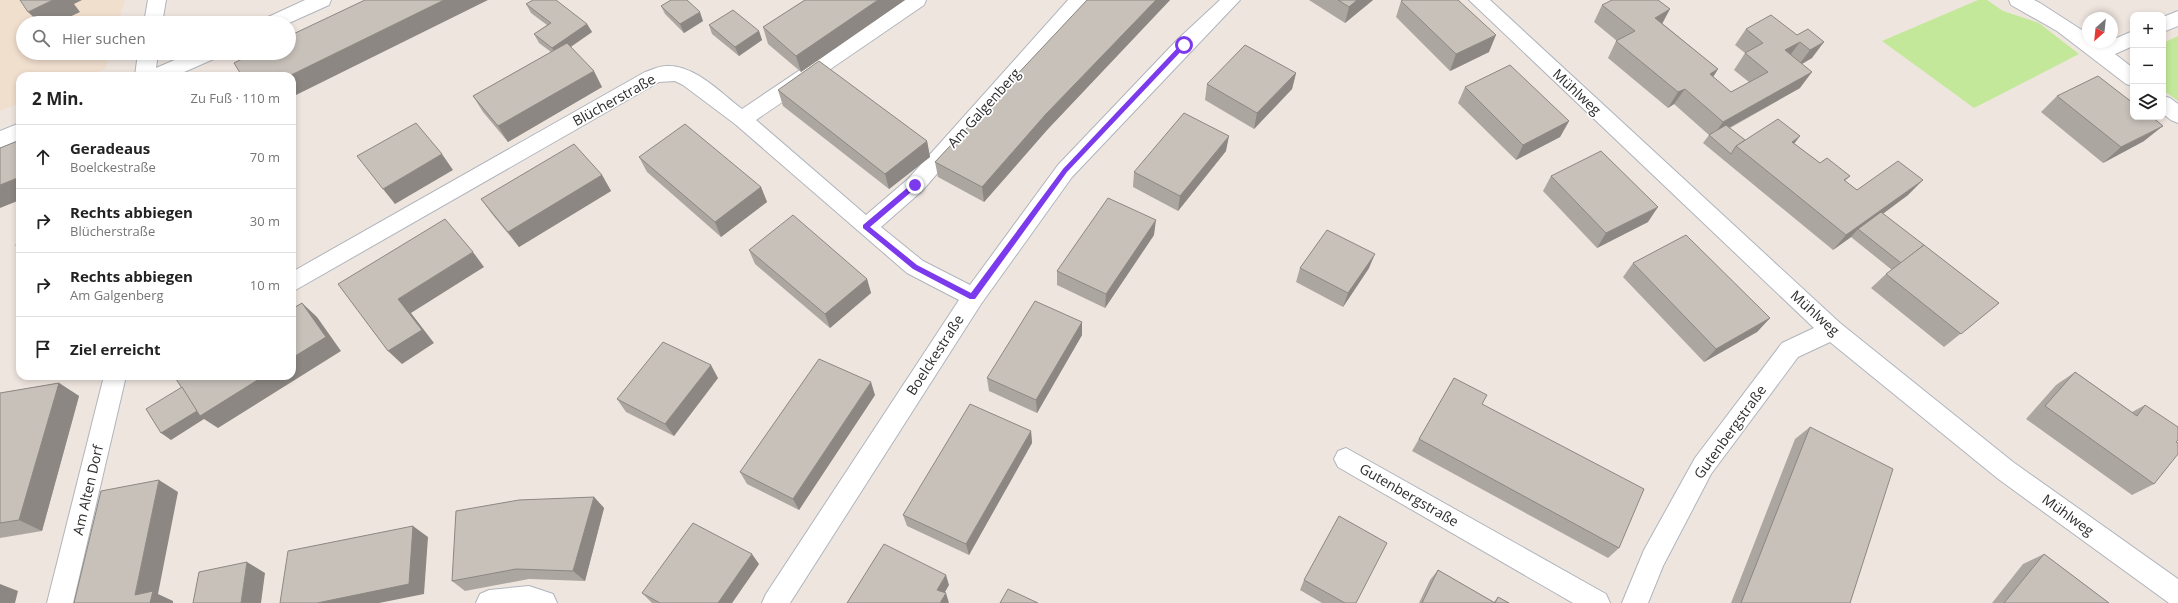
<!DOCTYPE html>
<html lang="de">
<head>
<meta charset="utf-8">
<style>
  :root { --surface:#fff; --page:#f6f6f6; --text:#222; --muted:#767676; --line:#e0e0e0 }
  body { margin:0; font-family:"Open Sans",sans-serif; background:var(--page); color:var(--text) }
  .controls { position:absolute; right:12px; top:12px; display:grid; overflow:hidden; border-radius:8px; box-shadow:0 2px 6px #0003 }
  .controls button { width:36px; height:36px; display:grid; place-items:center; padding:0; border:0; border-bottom:1px solid var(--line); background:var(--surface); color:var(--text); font:20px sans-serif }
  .compass { position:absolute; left:2082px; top:12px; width:36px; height:36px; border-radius:50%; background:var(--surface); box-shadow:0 2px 6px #0003; rotate:207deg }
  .stop { position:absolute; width:12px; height:12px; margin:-9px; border:3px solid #7c3aed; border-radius:50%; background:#fff }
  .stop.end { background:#7c3aed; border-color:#fff; box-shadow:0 1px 4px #0008 }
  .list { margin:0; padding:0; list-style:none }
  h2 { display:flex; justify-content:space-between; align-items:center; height:52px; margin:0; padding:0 16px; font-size:17px }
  h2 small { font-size:13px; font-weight:400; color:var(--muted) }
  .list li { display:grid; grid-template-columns:26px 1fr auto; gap:12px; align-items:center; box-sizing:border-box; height:64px; padding:0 16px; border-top:1px solid var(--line) }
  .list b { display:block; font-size:15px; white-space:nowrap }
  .list p { margin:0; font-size:13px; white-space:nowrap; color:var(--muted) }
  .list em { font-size:13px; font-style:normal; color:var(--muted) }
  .icon { flex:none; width:22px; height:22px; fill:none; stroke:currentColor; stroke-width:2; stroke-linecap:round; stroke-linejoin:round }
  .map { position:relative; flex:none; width:2178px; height:603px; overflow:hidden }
  .search { position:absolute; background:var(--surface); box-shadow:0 2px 6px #0003; left:16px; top:16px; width:280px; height:44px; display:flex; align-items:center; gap:10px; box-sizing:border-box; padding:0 14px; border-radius:22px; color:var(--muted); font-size:15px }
  .panel { position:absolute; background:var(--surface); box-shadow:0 2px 6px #0003; left:16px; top:72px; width:280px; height:308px; border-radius:12px }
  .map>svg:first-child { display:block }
</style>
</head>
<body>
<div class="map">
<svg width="2178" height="603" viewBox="0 0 2178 603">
  <rect width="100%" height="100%" fill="#efe5df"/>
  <path fill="#f1dfce" d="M0,0H125L118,23H23V53H110L105,69L88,76H20V103L0,111Z"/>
  <g fill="#c3e89a">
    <path d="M1978,0H1987L2003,11L2039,23L2079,54L1974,108L1882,41Z"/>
    <path d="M2178,36V101L2163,90V43Z"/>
  </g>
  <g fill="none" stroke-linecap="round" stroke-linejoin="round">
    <defs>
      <g id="minor">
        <path d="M148,0H166L162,23H144Z"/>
        <path d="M305,0H331L329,5L289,23H264L266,18Z"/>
        <path d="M904,0H926L924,5L756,120L866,215L908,179L1068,0H1088L922,191L881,227L923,261L970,285L1058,165L1177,40L1220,0H1240L1072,177L981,304L790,603H762L766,594L959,300L907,273L735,124L683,85L675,81L659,82L292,292V272L645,72C652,70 659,66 666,66C694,64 721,93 742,109Z"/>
        <path d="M1469,0H1490L1840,323L2013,462L2178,579V603H2169L1997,478L1830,342L1798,357L1711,474L1663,566L1648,603H1622L1644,550L1695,458L1782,343L1814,328Z"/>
        <path d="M2009,0H2034L2040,3L2088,34V42H2099L2102,44L2112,42V40L2133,31V46L2115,54L2133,68V86L2126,84L2057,31L2011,5Z"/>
        <path d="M2178,11V26L2163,32V17Z"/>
        <path d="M138,53H158L156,68L191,53H219L216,58L175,76H135Z"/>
        <path d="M2163,96L2170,98L2178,104V123L2171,120L2163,114Z"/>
        <path d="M20,123V140L0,148V131Z"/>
        <path d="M104,376H126L73,603H47Z"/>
        <path d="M1346,448L1606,594L1610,603H1573L1338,467L1334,459L1338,451Z"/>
        <path d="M529,586L553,594L557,603H476L480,594L489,590Z"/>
      </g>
    </defs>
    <use href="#minor" stroke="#afb5bd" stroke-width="2"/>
    <use href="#minor" fill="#fff" fill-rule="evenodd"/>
  </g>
  <g fill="#aca6a0">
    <path d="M805,0H905L801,72L768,44L763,27Z"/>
    <path d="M1087,0H1170L1047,130L984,202L938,177L935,162Z"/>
    <path d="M1309,0H1373L1345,23Z"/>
    <path d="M1401,1L1489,52L1450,71L1396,17Z"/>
    <path d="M526,4L587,24L592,32L571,47L602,87L508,142L483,112L473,96L551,52L539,43L534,34L547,25L531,13Z"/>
    <path d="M1602,5L1662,23L1718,69L1713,77L1731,92L1749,82L1734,70L1745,53L1735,45L1746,29L1797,35L1808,29L1812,58L1802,64L1800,88L1730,128L1745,140L1795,144L1820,163L1850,176L1845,181L1857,190L1908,195L1883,214L1999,303L1944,347L1871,288L1886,274L1892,270L1851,237L1833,250L1703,143L1709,135L1674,104L1668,108L1608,58L1616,41H1617L1594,22Z"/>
    <path d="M661,6L703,21L684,33L665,14Z"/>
    <path d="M709,25L759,31L762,40L739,56L712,34Z"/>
    <path d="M1296,73L1292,89L1254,129L1205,100L1207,84Z"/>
    <path d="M1465,87L1569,121L1560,137L1516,160L1458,103Z"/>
    <path d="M778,90L927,141L930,157L889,189L783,106Z"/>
    <path d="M2057,96L2144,141L2103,163L2041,112Z"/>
    <path d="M1226,151L1178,211L1133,187L1134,172Z"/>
    <path d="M639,157L761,187L767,202L721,237L647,172Z"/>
    <path d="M602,175L611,191L519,247L492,214L481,199Z"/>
    <path d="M1551,176L1648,222L1597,248L1543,191Z"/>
    <path d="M1154,235L1105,308L1057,285V271Z"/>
    <path d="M749,250L867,279L871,293L830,328L755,264Z"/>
    <path d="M1633,263L1770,318L1757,332L1704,362L1623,277Z"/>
    <path d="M1300,268H1369L1343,307L1296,282Z"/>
    <path d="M1082,322V335L1037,413L989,391L987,378Z"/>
    <path d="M2075,372L2132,412L2145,405L2154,484L2132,495L2026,419L2056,385Z"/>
    <path d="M718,378L674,436L626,412L617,399Z"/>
    <path d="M1454,378L1482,404L1619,548L1608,558L1412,451Z"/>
    <path d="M59,383L79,396L42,531L0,538V393Z"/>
    <path d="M875,395L799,510L747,484L740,472Z"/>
    <path d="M1810,427L1850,603H1731L1795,439Z"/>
    <path d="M1031,431L1032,443L969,555L907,526L903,515Z"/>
    <path d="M594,497L604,508L585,581L529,579L465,591L452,581Z"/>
    <path d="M2044,554L2109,603H1992L2023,564Z"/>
    <path d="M759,564L732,603H652L642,593Z"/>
    <path d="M1438,570L1494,602L1498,597L1509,603H1419L1430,580Z"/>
    <path d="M1304,580L1356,603H1322L1300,590Z"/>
  </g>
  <g fill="#8c8782">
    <path d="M53,0H82L74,4L80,12L57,23H40L28,12Z"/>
    <path d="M444,0H488L292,97V76H289Z"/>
    <path d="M878,0H905L801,72L796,56Z"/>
    <path d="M1156,0H1170L1047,130L984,202L982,187L1046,114Z"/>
    <path d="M1357,0H1373L1345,23L1349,7Z"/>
    <path d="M1670,9L1661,26L1655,18Z"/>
    <path d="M700,12L703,21L684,33L680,24Z"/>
    <path d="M587,24L592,32L557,56L552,48Z"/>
    <path d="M759,31L762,40L739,56L735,47Z"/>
    <path d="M1496,35L1489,52L1450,71L1456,54Z"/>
    <path d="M1800,42L1788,58L1785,50Z"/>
    <path d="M1824,42L1812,58L1798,66L1810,50Z"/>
    <path d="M1718,69L1708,85L1710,74Z"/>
    <path d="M594,71L602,87L508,142L498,126Z"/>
    <path d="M1812,72L1800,88L1712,137L1723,122Z"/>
    <path d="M1296,73L1292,89L1254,129L1257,113Z"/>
    <path d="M1685,89L1674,104L1668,108L1678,92Z"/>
    <path d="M1569,121L1560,137L1516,160L1523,145Z"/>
    <path d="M2163,126L2144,141L2103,163L2121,147Z"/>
    <path d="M1229,136L1226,151L1178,211L1180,196Z"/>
    <path d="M1800,136L1788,152L1792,142Z"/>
    <path d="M927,141L930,157L889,189L885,174Z"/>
    <path d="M442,154L453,170L395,204L383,189Z"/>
    <path d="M602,175L611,191L519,247L508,232Z"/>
    <path d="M20,177V200L0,208V185Z"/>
    <path d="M1923,180L1908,195L1860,230L1858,229L1851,237L1833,250L1846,235Z"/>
    <path d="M761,187L767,202L721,237L715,222Z"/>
    <path d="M1658,207L1648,222L1597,248L1606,233Z"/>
    <path d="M1156,220L1154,235L1105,308L1106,294Z"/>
    <path d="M20,245V249L16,246Z"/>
    <path d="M473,252L484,267L411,313L434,343L402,364L388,351L398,299Z"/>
    <path d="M1375,254L1369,268L1343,307L1348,293Z"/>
    <path d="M867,279L871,293L830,328L825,314Z"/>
    <path d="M302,303L317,317L341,351L218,428L204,419L171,440L161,433L185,385L264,376H292V358Z"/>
    <path d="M1770,318L1757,332L1704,362L1716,349Z"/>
    <path d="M1082,322V335L1037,413L1036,400Z"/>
    <path d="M711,365L718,378L674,436L665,424Z"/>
    <path d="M871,382L875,395L799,510L793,499Z"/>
    <path d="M59,383L79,396L42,531L19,520Z"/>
    <path d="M1031,431L1032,443L969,555L966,544Z"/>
    <path d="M159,480L178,492L158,594L173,601V603H150L135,595Z"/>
    <path d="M594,497L604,508L585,581L573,571Z"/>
    <path d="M413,526L428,537L424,594L379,603H317Z"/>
    <path d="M752,554L759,564L732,603H718Z"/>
    <path d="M247,562L265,573L261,603H241Z"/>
    <path d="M946,575L949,585L941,599L937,590Z"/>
    <path d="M0,584L18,591L15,603H0Z"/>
    <path d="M946,593L949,603H940Z"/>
  </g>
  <g fill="#c8c1ba" stroke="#8c8782">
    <path d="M20,0H53L28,12Z"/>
    <path d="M365,0H444L289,76H242L234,63L254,53H289V36Z"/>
    <path d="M533,0H556L587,24L552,48L534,34L551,23L526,4Z"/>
    <path d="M671,0H687L700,12L680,24L661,6Z"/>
    <path d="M805,0H878L796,56L763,27Z"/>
    <path d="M1087,0H1156L1046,114L982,187L935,162Z"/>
    <path d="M1338,0H1357L1349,7Z"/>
    <path d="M1403,0H1458L1496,35L1456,54L1401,1Z"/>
    <path d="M1612,0H1658L1670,9L1655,18L1718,69L1710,74L1731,92L1768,72L1745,53L1763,43L1746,29L1771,15L1797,35L1808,29L1824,42L1810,50L1800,42L1785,50L1812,72L1723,122L1685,89L1678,92L1616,41L1635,31L1602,5Z"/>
    <path d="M733,10L759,31L735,47L709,25Z"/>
    <path d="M567,43L594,71L498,126L473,96Z"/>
    <path d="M1245,45L1296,73L1257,113L1207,84Z"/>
    <path d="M819,61L927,141L885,174L778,90Z"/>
    <path d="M1510,65L1569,121L1523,145L1465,87Z"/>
    <path d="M2098,76L2133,103V117H2152L2163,126L2121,147L2057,96Z"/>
    <path d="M1184,113L1229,136L1180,196L1134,172Z"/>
    <path d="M1778,119L1800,136L1792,142L1820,163L1827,158L1850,176L1844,180L1857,190L1898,161L1923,180L1846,235L1736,146Z"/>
    <path d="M416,123L442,154L383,189L357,156Z"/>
    <path d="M685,124L761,187L715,222L639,157Z"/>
    <path d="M1726,125L1745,140L1736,146L1731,154L1709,135Z"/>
    <path d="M20,140V177L0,185V148Z"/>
    <path d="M574,144L602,175L508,232L481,199Z"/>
    <path d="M1601,151L1658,207L1606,233L1551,176Z"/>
    <path d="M1108,198L1156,220L1106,294L1057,271Z"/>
    <path d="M1881,212L1924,245L1901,263L1858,229Z"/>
    <path d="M793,215L867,279L825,314L749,250Z"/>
    <path d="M445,219L473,252L398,299L422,330L388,351L338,284Z"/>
    <path d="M20,225V245L16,246Z"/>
    <path d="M1327,230L1375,254L1348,293L1300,268Z"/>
    <path d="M1686,235L1770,318L1716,349L1633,263Z"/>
    <path d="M1924,245L1999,303L1961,334L1886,274Z"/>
    <path d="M1035,301L1082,322L1036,400L987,378Z"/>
    <path d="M302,303L326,337L292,358V309Z"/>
    <path d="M663,342L711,365L665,424L617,399Z"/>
    <path d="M819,359L871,382L793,499L740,472Z"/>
    <path d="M2075,372L2137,416L2145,405L2178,427V440L2176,442L2178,443V454L2154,484L2045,406Z"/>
    <path d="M182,376H264L200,416L176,379Z"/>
    <path d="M1454,378L1487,395L1482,404L1644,489L1619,548L1419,439Z"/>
    <path d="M59,383L19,520L0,523V393Z"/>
    <path d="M182,387L197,411L161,433L146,409Z"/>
    <path d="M970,404L1031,431L966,544L903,515Z"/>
    <path d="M1810,427L1893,469L1850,603H1741Z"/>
    <path d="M159,480L135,595L153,591L150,603H74L101,491Z"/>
    <path d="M594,497L573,571L516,569L452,581L456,511L519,500Z"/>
    <path d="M1339,516L1387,543L1356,603H1345L1304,580Z"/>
    <path d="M693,523L752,554L718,603H660L642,593Z"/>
    <path d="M413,526L409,584L317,603H280L288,551Z"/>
    <path d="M884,544L946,575L937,590L946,593L940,603H847Z"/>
    <path d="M2044,554L2109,603H2004Z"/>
    <path d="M247,562L241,603H193L199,572Z"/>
    <path d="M1438,570L1495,603L1498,597L1509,603H1422Z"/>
    <path d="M1008,589L1038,603H1000Z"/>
  </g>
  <path fill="#7c3aed" d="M1182,43L1187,45L1067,172L975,299H970L913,269L863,228V225L913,183H917V187L870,227L917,265L971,293L1063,169Z"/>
  <g text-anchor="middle" stroke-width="3.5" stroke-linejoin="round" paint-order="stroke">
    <g font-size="14" fill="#2d2d2d" stroke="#fff">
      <text transform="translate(1577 92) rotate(43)" y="5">Mühlweg</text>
      <text transform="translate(614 100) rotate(-29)" y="5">Blücherstraße</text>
      <text transform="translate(984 108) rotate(-48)" y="5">Am Galgenberg</text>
      <text transform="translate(1815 313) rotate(42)" y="5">Mühlweg</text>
      <text transform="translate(935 355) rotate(-57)" y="5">Boelckestraße</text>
      <text transform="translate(1730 432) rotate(-54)" y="5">Gutenbergstraße</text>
      <text transform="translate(88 490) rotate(-77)" y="5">Am Alten Dorf</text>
      <text transform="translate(1409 495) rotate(30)" y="5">Gutenbergstraße</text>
      <text transform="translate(2068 515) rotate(36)" y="5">Mühlweg</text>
    </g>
  </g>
</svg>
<div class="controls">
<button>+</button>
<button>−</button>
<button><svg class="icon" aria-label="layers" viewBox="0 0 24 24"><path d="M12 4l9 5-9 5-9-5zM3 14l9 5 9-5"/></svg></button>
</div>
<svg class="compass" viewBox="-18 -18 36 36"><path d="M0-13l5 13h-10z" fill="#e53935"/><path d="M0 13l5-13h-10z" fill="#767676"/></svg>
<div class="stop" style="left:1184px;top:45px"></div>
<div class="stop end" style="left:915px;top:185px"></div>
<div class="search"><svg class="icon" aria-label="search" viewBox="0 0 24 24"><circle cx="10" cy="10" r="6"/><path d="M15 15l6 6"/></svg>Hier suchen</div>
<section class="panel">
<h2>2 Min.<small>Zu Fuß · 110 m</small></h2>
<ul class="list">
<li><svg class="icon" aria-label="ahead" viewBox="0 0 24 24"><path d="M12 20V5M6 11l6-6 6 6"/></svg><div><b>Geradeaus</b><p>Boelckestraße</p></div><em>70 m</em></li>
<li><svg class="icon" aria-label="right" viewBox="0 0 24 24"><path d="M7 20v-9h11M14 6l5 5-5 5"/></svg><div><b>Rechts abbiegen</b><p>Blücherstraße</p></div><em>30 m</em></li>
<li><svg class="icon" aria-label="right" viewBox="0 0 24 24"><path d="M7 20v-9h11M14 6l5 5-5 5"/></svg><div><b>Rechts abbiegen</b><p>Am Galgenberg</p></div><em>10 m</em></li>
<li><svg class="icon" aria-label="arrive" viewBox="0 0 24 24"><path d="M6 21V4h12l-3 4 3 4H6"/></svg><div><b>Ziel erreicht</b></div></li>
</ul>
</section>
</div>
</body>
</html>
